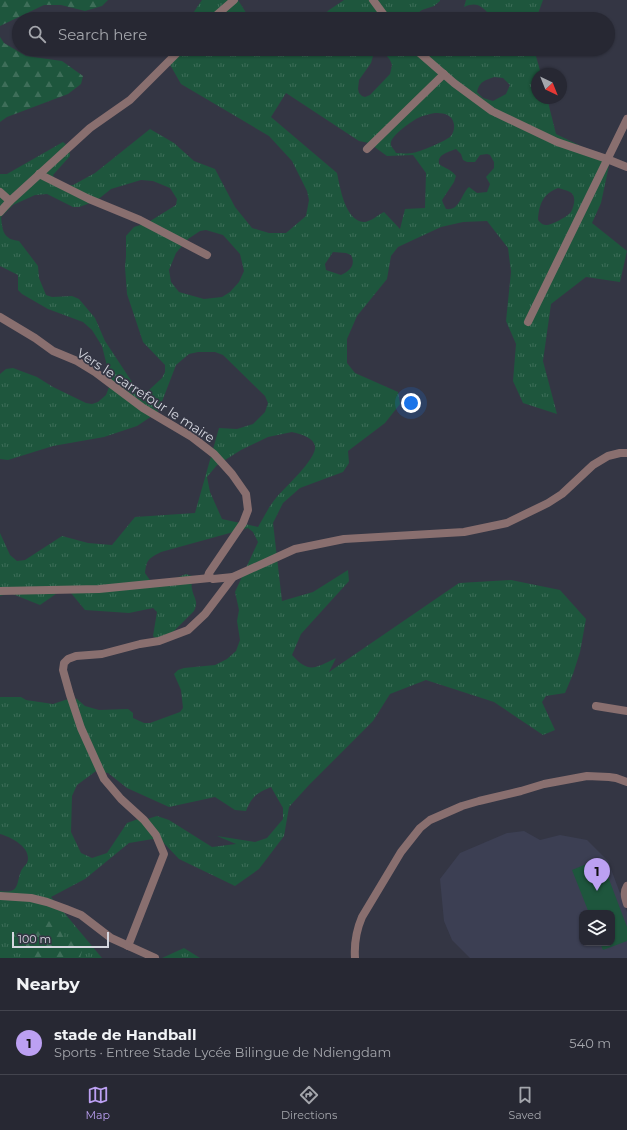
<!DOCTYPE html>
<html lang="en">
<head>
<meta charset="utf-8">
<style>
  :root { --surface:#272833; --page:#2f303b; --text:#f1f3f6; --muted:#a4a6ac; --line:#43444e; --accent:#bca0f2 }
  body { margin:0; font-family:Montserrat,sans-serif; background:var(--page); color:var(--text) }
  .controls { position:absolute; right:12px; bottom:12px; display:grid; overflow:hidden; border-radius:8px; box-shadow:0 1px 3px #0004 }
  .controls button { width:36px; height:36px; display:grid; place-items:center; padding:0; border:0; border-bottom:1px solid var(--line); background:var(--surface); color:var(--text); font:20px sans-serif }
  .compass { position:absolute; left:531px; top:68px; width:36px; height:36px; border-radius:50%; background:var(--surface); box-shadow:0 1px 3px #0004; rotate:137deg }
  .scale { position:absolute; left:12px; bottom:10px; width:97px; box-sizing:border-box; padding-left:4px; border:2px solid #d4d6df; border-top:0; font-size:11px; line-height:14px; white-space:nowrap; color:#d4d6df; -webkit-text-stroke:3px #343644; paint-order:stroke }
  .you { position:absolute; left:411px; top:403px; width:14px; height:14px; margin:-10px; border:3px solid #fff; border-radius:50%; background:#1a73e8; box-shadow:0 0 0 6px #1a73e833 }
  .badge { display:grid; place-items:center; width:26px; height:26px; border-radius:50%; background:var(--accent); color:#111; font-size:13px; font-weight:700 }
  .pin { position:absolute; translate:-50% -33px; filter:drop-shadow(0 1px 2px #0008) }
  .pin::after { content:''; position:absolute; top:21px; width:14px; height:12px; background:inherit; clip-path:polygon(0 0,100% 0,50% 100%) }
  .list { margin:0; padding:0; list-style:none }
  h2 { display:flex; justify-content:space-between; align-items:center; height:52px; margin:0; padding:0 16px; font-size:17px }
  h2 small { font-size:13px; font-weight:400; color:var(--muted) }
  .list li { display:grid; grid-template-columns:26px 1fr auto; gap:12px; align-items:center; box-sizing:border-box; height:64px; padding:0 16px; border-top:1px solid var(--line) }
  .list b { display:block; font-size:15px; white-space:nowrap }
  .list p { margin:0; font-size:13px; white-space:nowrap; color:var(--muted) }
  .list em { font-size:13px; font-style:normal; color:var(--muted) }
  .icon { flex:none; width:22px; height:22px; fill:none; stroke:currentColor; stroke-width:2; stroke-linecap:round; stroke-linejoin:round }
  .map { position:relative; flex:none; width:627px; height:958px; overflow:hidden }
  .search { position:absolute; background:var(--surface); box-shadow:0 1px 3px #0004; left:12px; right:12px; top:12px; height:44px; display:flex; align-items:center; gap:10px; box-sizing:border-box; padding:0 14px; border-radius:22px; color:var(--muted); font-size:15px }
  .sheet { height:116px; background:var(--surface) }
  nav { display:flex; justify-content:space-around; align-items:center; box-sizing:border-box; height:56px; border-top:1px solid var(--line); background:var(--surface); font-size:11px; color:var(--muted) }
  nav a { display:grid; justify-items:center; gap:2px }
  nav .on { color:var(--accent) }
  .map>svg:first-child { display:block }
</style>
</head>
<body>
<div class="map">
<svg width="627" height="958" viewBox="0 0 627 958">
  <defs>
    <pattern id="grass-tufts" width="24" height="20" patternUnits="userSpaceOnUse"><rect width="24" height="20" fill="#1e563d"/><path d="M3 7l-1-3M5 7V3M7 7l1-3M15 17l-1-3M17 17v-4M19 17l1-3" fill="none" stroke="#3e6e59"/></pattern>
    <pattern id="forest-firs" width="22" height="20" patternUnits="userSpaceOnUse"><rect width="22" height="20" fill="#1e563d"/><path d="M5 1l3.5 6h-7zM16 11l3.5 6h-7z" fill="#3e6e59"/></pattern>
  </defs>
  <rect width="100%" height="100%" fill="#343644"/>
  <path fill="#3c3f53" fill-rule="evenodd" d="M524,831L540,840L560,835L587,840L608,861L627,912V958H470L452,940L444,921L440,879L460,853L507,833ZM582,913H612V943H582Z"/>
  <g fill="url(#grass-tufts)" fill-rule="evenodd">
    <path d="M202,0H238L250,19H189Z"/>
    <path d="M344,0H440V1L434,6L422,10L409,19H319L329,10Z"/>
    <path d="M466,0H543L536,19H487L488,17V13C480,5 476,2 464,7Z"/>
    <path d="M170,49H368L373,56L371,63L359,80L358,89L359,93L362,96L365,97L370,95L390,74L392,65L390,60L383,51L385,49H534L541,74H537V98H547L556,134L591,151L611,156L601,203L592,223L627,251L620,282L586,277L551,304L543,361L557,414L523,403L513,381L516,344L506,321L511,272L508,248L487,221L463,222L441,227L398,247L391,256L387,279L357,316L347,339V363L355,373L398,392L400,404L385,423L348,451L349,463L343,472L300,488L283,503L273,523L282,601L313,592L348,570L349,581L301,634L292,655C309,674 315,668 336,658L329,672L459,583L511,580L560,590L586,619L580,652L573,674L565,693L546,696L542,702L555,730L543,735L494,702L426,680L390,694L373,721L309,785L289,807L284,836L259,869L235,886L179,859L159,838L129,843L85,879L51,897L102,958H0V891C20,894 16,884 21,871C22,868 25,866 27,863C33,848 11,837 0,834V697H21L26,700L53,704L71,698L77,699L85,706L99,710L128,709L133,713V718L144,723H150L180,712L183,708L181,690L174,674L178,670L184,668L215,665L227,659L236,651L240,640L237,621L239,610L235,592L258,542L253,532L248,528L161,552C148,559 147,559 145,573L152,583H164L186,574L192,576C192,580 191,585 192,589C194,599 199,601 194,611L169,636L157,640L153,636L157,612L153,608L129,613L85,610L66,587L40,605L10,593L0,596V533L10,555L17,561L25,560L62,536L88,543L112,545L135,517L195,513L219,428L237,429L253,424L265,412L268,403L265,396L223,355L215,352H198L189,354L176,365L158,412L137,426L104,437L53,446L8,460L0,459V374L6,369L13,368L37,377L53,387L86,403L92,404L98,402L106,395L111,382L102,346L92,330L83,322L48,309L22,294L18,290V275L0,266V174H7L63,142L69,147L70,156L53,175L56,182L63,186L73,185L95,173L150,129L174,143L194,161L215,169L235,207L252,228L269,233H286L306,216L309,200L307,191L292,161L269,136L181,84L169,63L168,55ZM494,77L503,78L510,85L506,94L493,101L483,98L477,92C480,81 484,81 494,77ZM286,93L359,141L369,143L387,156L413,155L426,173L425,208L405,209L400,229L384,212C378,215 370,222 364,222C345,221 340,187 337,173L271,117ZM435,113C438,113 442,113 445,114C455,117 457,129 450,137C445,141 418,153 412,153C407,154 401,153 396,153C395,150 391,147 391,145C388,137 413,120 420,117C424,115 430,114 435,113ZM456,149L461,154L463,160L467,162H475L480,155L487,154L490,155L494,162V168L486,177L490,184L487,192L477,193L469,187C461,194 460,211 446,209L443,203L442,200L454,182L456,176C451,169 446,169 439,164C437,154 449,152 456,149ZM141,180L153,181L170,188L177,199L176,205L147,223L134,227L126,236V256L125,267L127,294L143,342L165,365V372L162,378L148,391L136,388L105,341L95,318L79,299L72,296L52,297L46,295L39,278L38,266L19,241C16,240 11,240 9,238C2,234 2,225 1,217L13,205L35,195L47,194L73,207H79L96,201L111,189ZM558,188C561,189 567,190 570,192C577,196 574,206 571,212C567,217 552,225 546,225C542,225 540,222 538,220C539,204 543,194 558,188ZM206,230L223,235L240,254L244,271L239,282L230,292L222,297L204,299L179,292L171,282L169,270L176,253L188,239L200,231ZM333,252L346,253L351,255C356,265 350,271 341,275L326,270L325,264ZM292,432C300,434 313,437 315,446C317,459 285,487 276,498C269,506 264,517 258,527L222,519L210,492L207,477L217,465L241,450L268,437ZM96,771L108,773L127,788L169,807L215,797L235,810L246,811C252,796 257,793 271,787L283,808V819L267,838L255,842L217,836L236,844L212,847L169,820L157,816L144,820L138,819L127,823L107,853L92,858L81,853L71,832L72,796L77,785Z"/>
    <path d="M184,948L200,958H162Z"/>
  </g>
  <g fill="url(#forest-firs)">
    <path d="M0,0H108L102,6L85,11L61,5H44L0,26Z"/>
    <path d="M0,37L4,43L26,56L62,61L83,76L81,84L68,94L7,117L0,122Z"/>
    <path d="M38,920L58,921L62,926L64,937L87,944L97,954V958H96V954L88,946L83,948L80,958H19L26,951L27,930Z"/>
  </g>
  <path fill="#1e563d" d="M601,858L627,927V941L603,950L600,943H612V913H589L572,870Z"/>
  <g fill="none" stroke-linecap="round" stroke-linejoin="round">
    <g stroke="#896f6f" stroke-width="8">
      <path d="M373,0L387,19"/>
      <path d="M212,19L234,0"/>
      <path d="M415,49L454,83L492,111L557,142L607,159L627,167"/>
      <path d="M367,149L444,74"/>
      <path d="M39,174L89,199L140,220L207,255"/>
      <path d="M0,192L10,201"/>
      <path d="M0,212L10,201L90,128L130,100L181,49"/>
      <path d="M0,317L35,338L53,351L77,361L95,372L143,408L192,437L214,454L232,474L246,494L248,510L243,523L209,573L208,576L213,579L233,577"/>
      <path d="M528,322L627,119"/>
      <path d="M0,591L99,589L210,578"/>
      <path d="M596,706L627,711"/>
      <path d="M627,886C623,893 625,897 627,904"/>
      <path d="M128,946L164,854L156,835L144,820L121,799L104,779L81,728L70,695L63,670L64,663L68,659L76,656L102,654L140,644L159,641L188,630L205,614L233,577L295,549L344,539L464,532L507,523L548,503L562,494L593,465L608,456L620,453H627"/>
      <path d="M355,958C354,943 356,931 362,917L401,852L420,828L430,820L462,806L479,801L521,791L544,784L587,776L609,777L616,778L627,782"/>
    </g>
    <path stroke="#896f6f" stroke-width="8" d="M0,896L31,898L47,902L66,909L81,915L111,938L155,958"/>
  </g>
  <g text-anchor="middle" stroke-width="3.5" stroke-linejoin="round" paint-order="stroke">
    <g font-size="13" fill="#d4d6df" stroke="#343644">
      <text transform="translate(146 395) rotate(33)" y="5">Vers le carrefour le maire</text>
    </g>
  </g>
</svg>
<div class="controls">
<button><svg class="icon" aria-label="layers" viewBox="0 0 24 24"><path d="M12 4l9 5-9 5-9-5zM3 14l9 5 9-5"/></svg></button>
</div>
<svg class="compass" viewBox="-18 -18 36 36"><path d="M0-13l5 13h-10z" fill="#e53935"/><path d="M0 13l5-13h-10z" fill="#a4a6ac"/></svg>
<div class="scale">100 m</div>
<div class="you"></div>
<div class="pin badge" style="left:597px;top:891px">1</div>
<div class="search"><svg class="icon" aria-label="search" viewBox="0 0 24 24"><circle cx="10" cy="10" r="6"/><path d="M15 15l6 6"/></svg>Search here</div>
</div>
<section class="sheet">
<h2>Nearby<small></small></h2>
<ul class="list">
<li><span class="badge">1</span><div><b>stade de Handball</b><p>Sports · Entree Stade Lycée Bilingue de Ndiengdam</p></div><em>540 m</em></li>
</ul>
</section>
<nav>
<a class="on"><svg class="icon" aria-label="map" viewBox="0 0 24 24"><path d="M3 6l6-2 6 2 6-2v14l-6 2-6-2-6 2zM9 4v14M15 6v14"/></svg>Map</a>
<a><svg class="icon" aria-label="directions" viewBox="0 0 24 24"><path d="M12 3l9 9-9 9-9-9zM9 14v-3h6M13 9l2 2-2 2"/></svg>Directions</a>
<a><svg class="icon" aria-label="saved" viewBox="0 0 24 24"><path d="M7 4h10v16l-5-4-5 4z"/></svg>Saved</a>
</nav>
</body>
</html>
